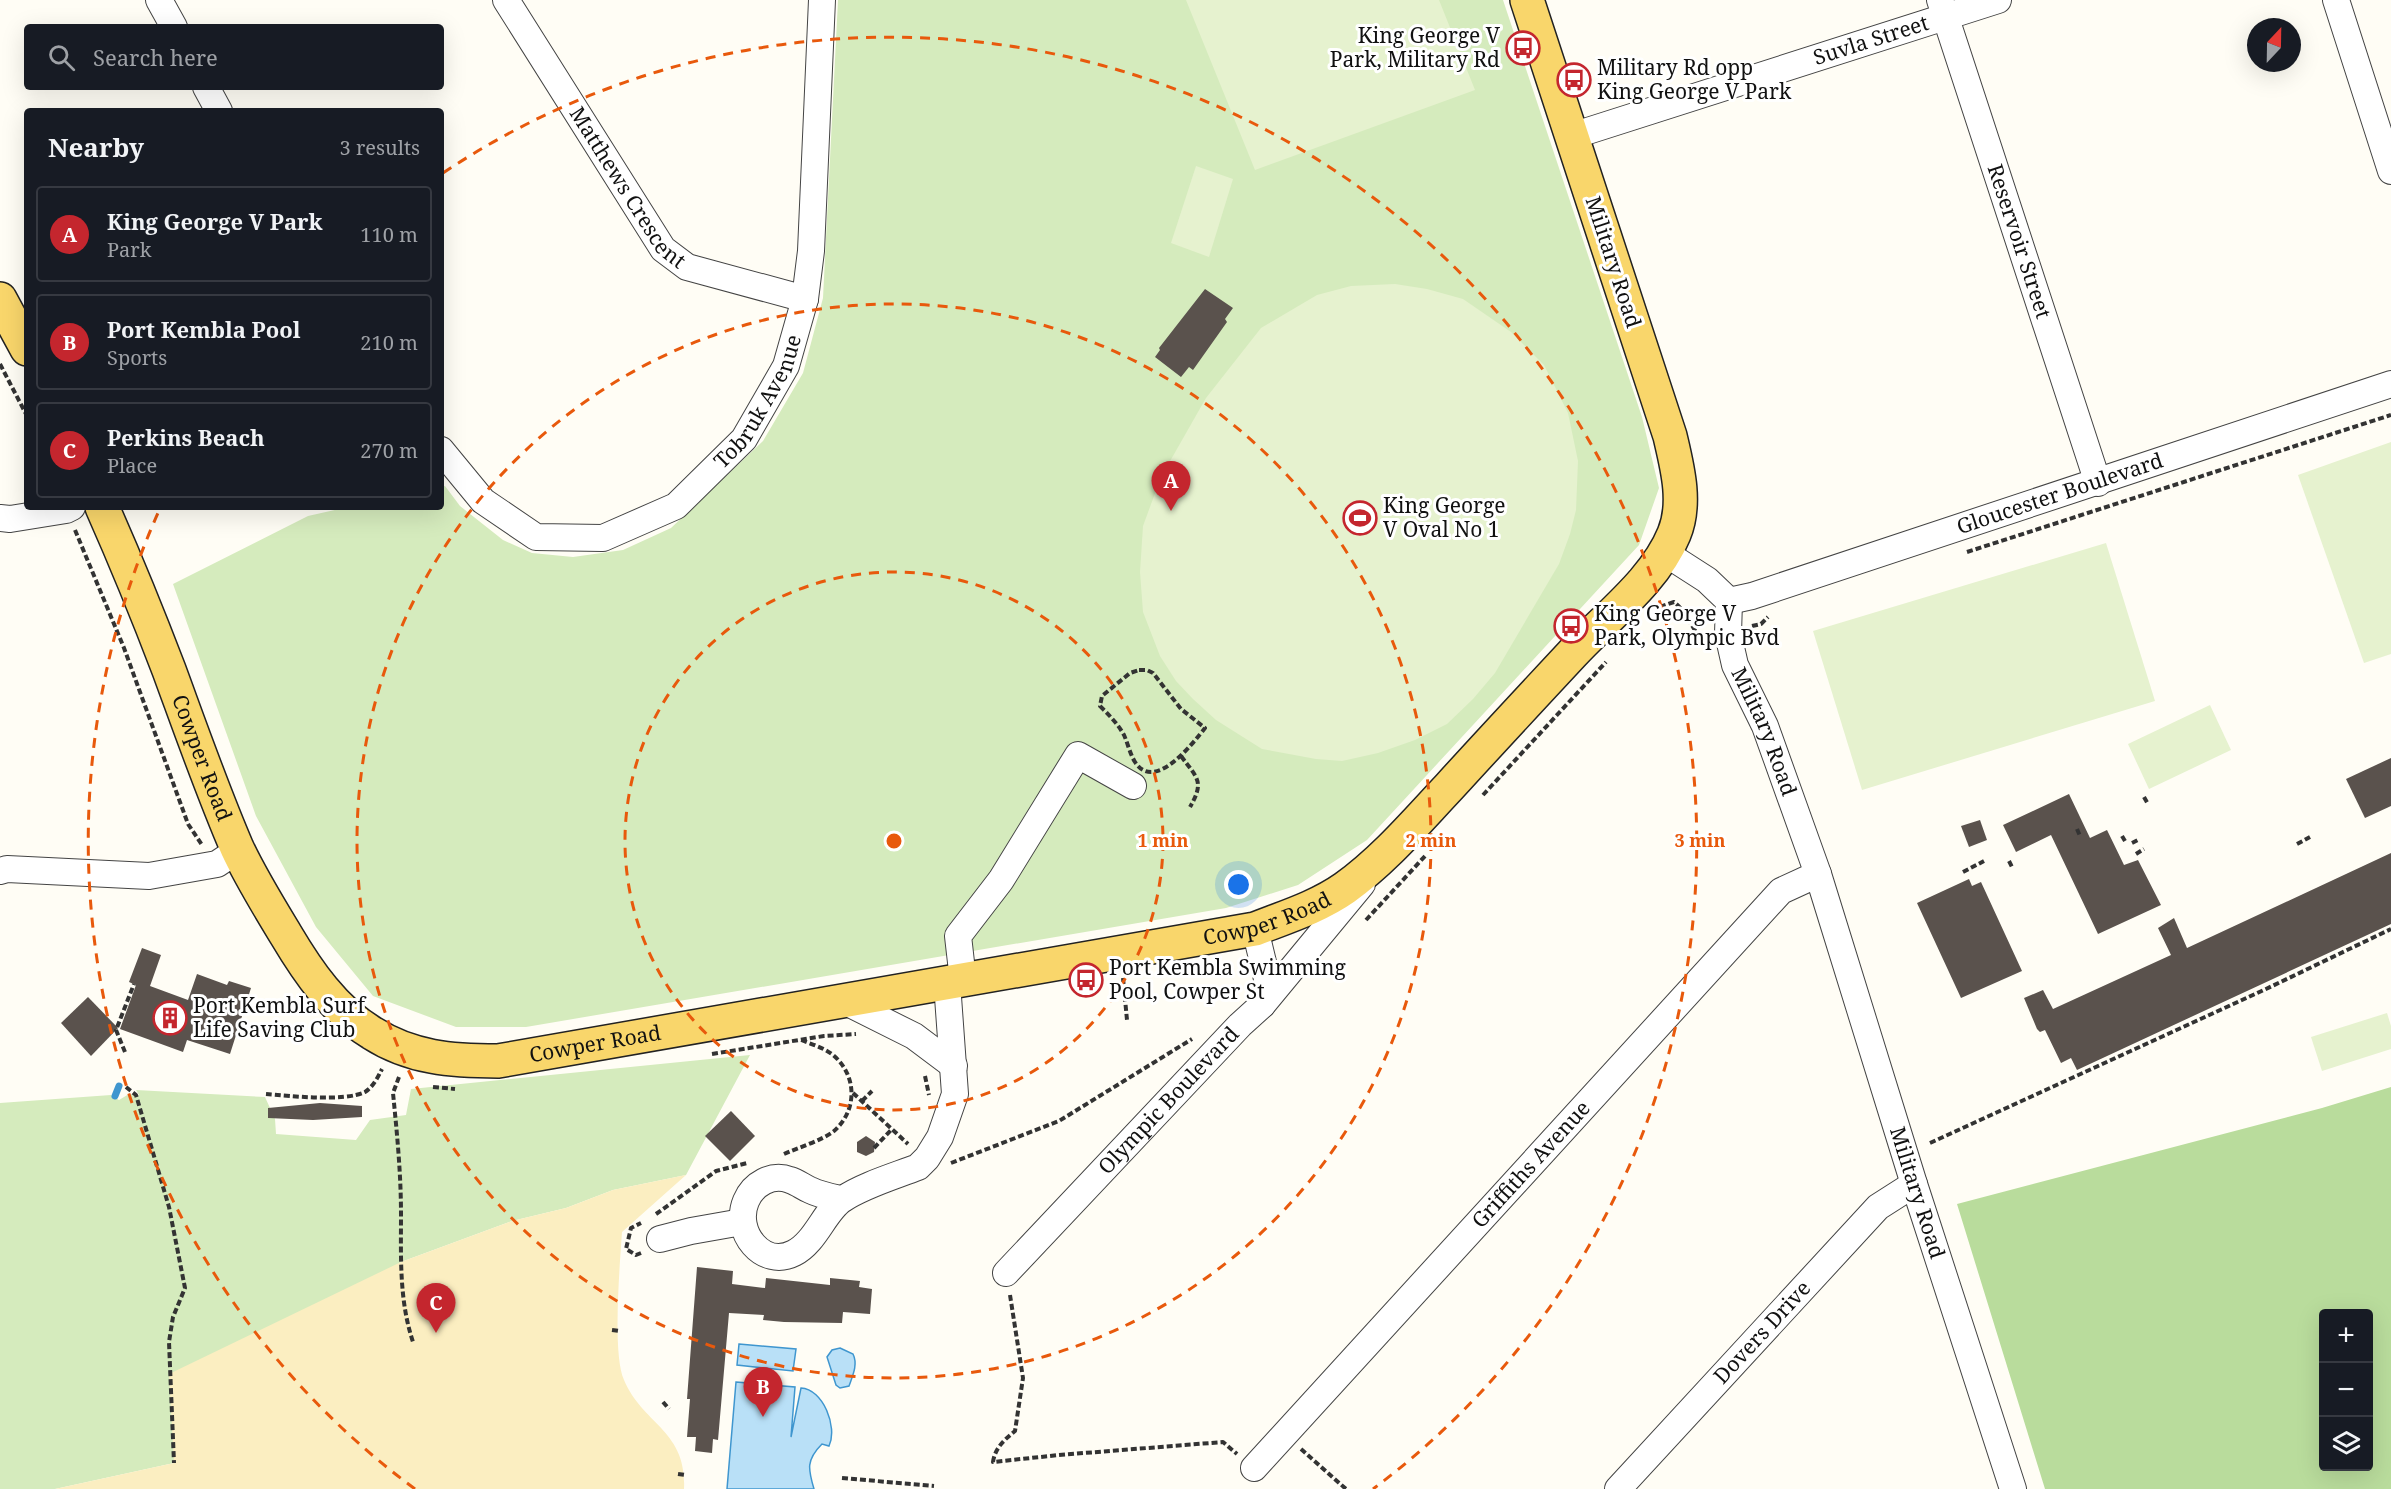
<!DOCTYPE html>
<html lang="en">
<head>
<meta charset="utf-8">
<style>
  :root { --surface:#171b24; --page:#20242c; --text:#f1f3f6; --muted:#9ea1a6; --line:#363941; --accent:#c4262e }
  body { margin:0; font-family:"Noto Serif",serif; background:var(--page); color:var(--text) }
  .controls { position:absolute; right:18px; bottom:18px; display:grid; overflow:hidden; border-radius:6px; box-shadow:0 6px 24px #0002 }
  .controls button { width:54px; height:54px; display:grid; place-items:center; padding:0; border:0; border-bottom:2px solid var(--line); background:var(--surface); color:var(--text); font:30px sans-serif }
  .compass { position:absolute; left:2247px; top:18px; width:54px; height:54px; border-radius:50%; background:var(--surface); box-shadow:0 6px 24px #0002; rotate:22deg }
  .you { position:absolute; left:1239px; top:885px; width:21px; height:21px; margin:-15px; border:4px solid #fff; border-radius:50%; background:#1a73e8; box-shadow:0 0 0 9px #1a73e833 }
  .badge { display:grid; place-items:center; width:39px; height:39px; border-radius:50%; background:var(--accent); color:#fff; font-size:20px; font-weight:700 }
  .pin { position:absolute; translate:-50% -50px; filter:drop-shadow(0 2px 3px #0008) }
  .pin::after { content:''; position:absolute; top:32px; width:21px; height:18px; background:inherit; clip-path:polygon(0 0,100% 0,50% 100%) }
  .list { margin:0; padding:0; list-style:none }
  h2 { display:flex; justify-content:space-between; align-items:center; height:78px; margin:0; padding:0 24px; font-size:26px }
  h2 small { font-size:20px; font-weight:400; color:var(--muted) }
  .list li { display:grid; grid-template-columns:39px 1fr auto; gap:18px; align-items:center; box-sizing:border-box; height:96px; margin:0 12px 12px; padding:0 12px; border:2px solid var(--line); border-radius:6px }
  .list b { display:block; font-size:22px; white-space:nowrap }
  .list p { margin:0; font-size:20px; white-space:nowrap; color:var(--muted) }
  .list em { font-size:20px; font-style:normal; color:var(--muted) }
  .icon { flex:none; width:33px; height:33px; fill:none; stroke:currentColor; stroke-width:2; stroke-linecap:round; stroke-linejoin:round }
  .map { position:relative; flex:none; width:2391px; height:1489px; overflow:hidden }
  .search { position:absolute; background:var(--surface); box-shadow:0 6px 24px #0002; left:24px; top:24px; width:420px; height:66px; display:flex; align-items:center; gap:15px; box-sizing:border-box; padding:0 21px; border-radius:6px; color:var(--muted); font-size:22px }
  .panel { position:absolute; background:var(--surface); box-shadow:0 6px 24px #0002; left:24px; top:108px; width:420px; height:402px; border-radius:6px }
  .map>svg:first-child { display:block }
</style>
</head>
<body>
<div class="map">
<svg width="2391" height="1489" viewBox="0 0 2391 1489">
  <rect width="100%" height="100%" fill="#fffdf5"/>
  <g fill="#d5ebbd">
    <path d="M838,0H1503L1642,417L1659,488L1639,545L1367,840L1298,885L1226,908L526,1027H456L373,996L316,927L256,816L173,584L308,516L348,507H441V487L445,486L460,506L503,540L532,553L573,557L623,550L671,528L763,441L803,373L823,298Z"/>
    <path d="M750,1055L686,1175L613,1190L566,1208L512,1221L401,1262L174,1463L55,1489H0V1103L111,1095L119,1100L129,1094L139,1095L136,1090L265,1097L275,1119L276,1134L356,1140L370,1120L406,1115L411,1089Z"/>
  </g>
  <path fill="#b9dc9c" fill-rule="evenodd" d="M2391,1087V1489H2045L1957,1204L2322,1108ZM2324,1314H2368V1466H2324Z"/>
  <path fill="#fbeec1" d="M686,1175L622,1232C620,1264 612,1353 624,1380C643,1425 687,1430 684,1489H55L174,1463L169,1374L401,1262L512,1221L566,1208L613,1190Z"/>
  <g fill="#e6f2cf">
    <path d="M1186,0H1439L1475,90L1255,170Z"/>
    <path d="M1196,166L1233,179L1209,257L1171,243Z"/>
    <path d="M1395,284L1427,289L1463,299L1511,332L1544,365L1568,413L1578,461L1576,510L1570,534L1559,564L1495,673L1473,699L1447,724L1415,740L1378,753L1342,761L1316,759L1262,749L1216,720L1193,699L1176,681L1160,656L1143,612L1140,572L1143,526L1161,477L1206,398L1261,328L1317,295L1351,286Z"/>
    <path d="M2391,442V654L2364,663L2298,475Z"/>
    <path d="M2106,543L2155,701L1862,790L1813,631Z"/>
    <path d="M2210,705L2231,750L2149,789L2128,744Z"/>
    <path d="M2387,1013L2391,1026V1049L2322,1071L2311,1037Z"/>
  </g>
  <g fill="#b9e0f7" stroke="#3f96cf" stroke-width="1.5">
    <path d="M739,1344L796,1349L793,1371L737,1365Z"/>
    <path d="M840,1348L853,1354C858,1364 853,1375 849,1386L840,1388L836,1385L827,1357L832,1350Z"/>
    <path d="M736,1382L795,1387L791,1437L801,1388C823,1389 838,1427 829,1446L822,1444C806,1460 808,1469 814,1489H727Z"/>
  </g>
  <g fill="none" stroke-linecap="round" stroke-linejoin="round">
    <path stroke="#3f96cf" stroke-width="7" d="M115,1096L119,1086"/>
  </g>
  <g fill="#5a524d">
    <path d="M1205,289L1233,308L1225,319L1227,322L1193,370L1189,367L1181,377L1155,357L1160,350L1159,348Z"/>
    <path d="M2391,758V806L2365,818L2346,779Z"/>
    <path d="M2069,794L2090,838L2107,830L2124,865L2138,860L2161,905L2098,934L2051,835L2016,852L2003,825Z"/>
    <path d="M1980,820L1987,840L1969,847L1961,826Z"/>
    <path d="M2391,853V924L2077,1070L2071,1058L2061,1063L2045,1030L2040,1032L2037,1029L2024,998L2043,990L2053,1009L2171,955L2158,928L2174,918L2187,948Z"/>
    <path d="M1969,879L1972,886L1981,882L2022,971L1961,998L1917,903Z"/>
    <path d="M142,948L161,955L150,986L188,1000L197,974L227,985L229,981L251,988L230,1054L187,1040L183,1052L120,1029L136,985L129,982Z"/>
    <path d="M88,997L118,1028L91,1056L61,1023Z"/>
    <path d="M320,1103L362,1106V1117L313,1120L268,1118V1108Z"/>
    <path d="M731,1111L755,1136L730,1161L705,1136Z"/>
    <path d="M866,1136L875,1142L874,1152L866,1156L857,1152V1142Z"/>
    <path d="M697,1267L733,1271L732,1284L765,1288L766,1278L830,1285V1278L860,1281L859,1287L872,1289L870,1314L843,1312L842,1323L784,1322L763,1320L764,1315L729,1313L718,1440L713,1439L712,1453L695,1451L696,1437H687L690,1399H687Z"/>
  </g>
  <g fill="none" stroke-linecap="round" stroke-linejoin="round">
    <defs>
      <g id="minor">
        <path d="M159,0L174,27"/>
        <path id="s1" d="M506,0L663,249L687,267L805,299"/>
        <path id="s2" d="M1940,0L2098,483"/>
        <path d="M2336,0L2391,171"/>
        <path d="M206,87L219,111"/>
        <path id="s3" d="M1572,136L1998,0"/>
        <path id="s4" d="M441,450L483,501L536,537L603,538L676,506L744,439L786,366L805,299L811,251L822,0"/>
        <path d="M0,518L10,519L66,510L72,507"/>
        <path id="s5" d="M1665,553L1707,580L1729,601L1728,634L1735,665L1765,726L1818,874L1914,1184L2013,1489"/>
        <path id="s6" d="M1729,601L1752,596L2391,384"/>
        <path d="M0,871L7,869L149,876L217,864L238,850"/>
        <path d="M1255,929L1268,983L1262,1005"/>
        <path d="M963,980L958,936L1001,880L1078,755L1133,786"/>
        <path d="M842,1000L914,1036L954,1066"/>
        <path d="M841,1199C831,1197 820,1195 810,1190C803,1187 797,1182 790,1180C772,1173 753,1184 746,1201C733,1232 763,1269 794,1253C816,1242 825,1210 843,1199C864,1185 895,1176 918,1167L927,1158L940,1137L955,1094L947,983"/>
        <path d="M660,1239L691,1231L742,1222"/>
        <path id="s7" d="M1006,1273L1240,1025L1262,1005L1362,884"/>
        <path id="s8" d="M1254,1468L1781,891L1818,874"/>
        <path id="s9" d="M1618,1489L1878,1207L1914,1184"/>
      </g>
      <g id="major">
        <path d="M0,299L27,349"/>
        <path id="s10" d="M102,507C126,561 148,615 169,670C191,730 212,790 237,848C251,878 269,907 286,935C308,972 334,1010 372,1033C411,1058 452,1061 498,1061L1255,929C1286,917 1318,907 1345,888C1385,859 1416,822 1449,787C1490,742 1531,698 1572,654C1606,617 1655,581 1674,534C1687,503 1677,466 1670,436L1527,0"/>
      </g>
    </defs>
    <use href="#minor" stroke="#444" stroke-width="28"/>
    <use href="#major" stroke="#222" stroke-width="36"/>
    <g stroke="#333" stroke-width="4" stroke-dasharray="6 3" stroke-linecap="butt">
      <path d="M0,364L27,416"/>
      <path d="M75,530L124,648L188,824L202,845"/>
      <path d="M1967,552L2391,415"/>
      <path d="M1660,607L1674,602C1684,609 1692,627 1700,638L1707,637"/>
      <path d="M1752,626L1761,624L1768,617"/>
      <path d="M1139,670H1147L1153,673L1181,709L1205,728C1193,743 1155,793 1135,762C1130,754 1128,744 1124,735C1118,724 1109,715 1100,706L1102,696L1130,673Z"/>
      <path d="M1181,756C1197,778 1205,781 1190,807"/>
      <path d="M1483,795L1606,662"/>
      <path d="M2144,797L2148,804"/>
      <path d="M2077,829L2080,836"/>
      <path d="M2122,836L2125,841"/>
      <path d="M2132,843L2138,840"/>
      <path d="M2297,844L2310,837"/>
      <path d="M2136,854L2144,849"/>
      <path d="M2009,861L2013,869"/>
      <path d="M1963,872L1984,861"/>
      <path d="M1366,920L1426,855"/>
      <path d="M1123,978L1127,1020"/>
      <path d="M125,1052L116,1030L134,984"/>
      <path d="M712,1054L824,1036L856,1034"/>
      <path d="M925,1076L929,1095"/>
      <path d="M399,1077L393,1093C397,1133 401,1174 401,1214C401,1257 399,1300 413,1342"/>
      <path d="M126,1087L136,1095L169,1207L185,1288L173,1317L169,1342L174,1463"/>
      <path d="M433,1087L455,1089"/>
      <path d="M853,1093L908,1144"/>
      <path d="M266,1094C290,1096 344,1102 365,1092C373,1087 378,1077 382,1069"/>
      <path d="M862,1101L872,1091"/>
      <path d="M1930,1143L2266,989L2391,929"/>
      <path d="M874,1148L892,1129"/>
      <path d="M784,1154C797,1148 823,1140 834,1131C858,1110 857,1075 833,1055C823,1047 810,1044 799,1039"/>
      <path d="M951,1163L1059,1121L1192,1039"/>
      <path d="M656,1214L716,1171L747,1163"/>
      <path d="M641,1253L636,1255L626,1249L631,1228L641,1223"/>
      <path d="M1010,1295L1023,1378L1015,1431C1004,1440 995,1448 993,1462L1059,1455L1223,1442L1237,1454"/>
      <path d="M612,1330L619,1331"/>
      <path d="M663,1402L669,1409"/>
      <path d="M1301,1449L1346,1489"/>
      <path d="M678,1474L685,1475"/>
      <path d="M842,1478L934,1486"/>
    </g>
    <use href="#minor" stroke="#fff" stroke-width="26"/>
    <use href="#major" stroke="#f9d66b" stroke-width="33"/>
  </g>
  <g fill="none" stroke="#e8590c" stroke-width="3" stroke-dasharray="10 8">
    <circle cx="894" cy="841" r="269"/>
    <circle cx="894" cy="841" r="537"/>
    <path d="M415 1489A806 806 0 0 1 158 513M443 173A806 806 0 0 1 1373 1489"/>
  </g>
  <defs>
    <symbol id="bus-ring" viewBox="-11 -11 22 22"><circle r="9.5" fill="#fff" stroke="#c4262e" stroke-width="1.5"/><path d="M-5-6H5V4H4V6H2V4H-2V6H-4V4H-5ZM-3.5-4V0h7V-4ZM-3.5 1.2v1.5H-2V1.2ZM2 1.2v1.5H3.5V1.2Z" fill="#c4262e"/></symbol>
    <symbol id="stadium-ring" viewBox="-11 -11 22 22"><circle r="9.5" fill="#fff" stroke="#c4262e" stroke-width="1.5"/><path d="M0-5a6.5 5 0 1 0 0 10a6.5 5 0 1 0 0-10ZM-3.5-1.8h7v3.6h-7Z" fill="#c4262e"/></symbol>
    <symbol id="building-ring" viewBox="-11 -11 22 22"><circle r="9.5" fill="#fff" stroke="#c4262e" stroke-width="1.5"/><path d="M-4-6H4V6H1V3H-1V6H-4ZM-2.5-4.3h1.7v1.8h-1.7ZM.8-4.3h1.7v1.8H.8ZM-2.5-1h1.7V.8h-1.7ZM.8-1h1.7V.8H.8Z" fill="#c4262e"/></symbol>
  </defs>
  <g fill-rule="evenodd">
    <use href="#bus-ring" x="1504" y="29" width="38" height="38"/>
    <use href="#bus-ring" x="1555" y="61" width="38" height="38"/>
    <use href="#stadium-ring" x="1341" y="499" width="38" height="38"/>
    <use href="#bus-ring" x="1552" y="607" width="38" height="38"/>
    <use href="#bus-ring" x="1067" y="961" width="38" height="38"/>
    <use href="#building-ring" x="151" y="999" width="38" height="38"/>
  </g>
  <g text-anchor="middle" stroke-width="6" stroke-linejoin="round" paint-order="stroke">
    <g font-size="21" fill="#111" stroke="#fff" text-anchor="start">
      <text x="1500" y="43" text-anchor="end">King George V<tspan x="1500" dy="24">Park, Military Rd</tspan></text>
      <text x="1597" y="75">Military Rd opp<tspan x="1597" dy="24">King George V Park</tspan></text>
      <text x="1383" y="513">King George<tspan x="1383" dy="24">V Oval No 1</tspan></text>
      <text x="1594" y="621">King George V<tspan x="1594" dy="24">Park, Olympic Bvd</tspan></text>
      <text x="1109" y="975">Port Kembla Swimming<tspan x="1109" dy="24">Pool, Cowper St</tspan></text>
      <text x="193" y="1013">Port Kembla Surf<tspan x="193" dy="24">Life Saving Club</tspan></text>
    </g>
    <g font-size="21" fill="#111" stroke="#fff">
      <text dy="7" stroke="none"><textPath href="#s3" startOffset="314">Suvla Street</textPath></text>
      <text dy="7" stroke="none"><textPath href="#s1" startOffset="224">Matthews Crescent</textPath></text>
      <text dy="7" stroke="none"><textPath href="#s2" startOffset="254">Reservoir Street</textPath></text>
      <text transform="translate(1613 262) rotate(72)" y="7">Military Road</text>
      <text dy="7" stroke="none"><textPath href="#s4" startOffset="412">Tobruk Avenue</textPath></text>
      <text dy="7" stroke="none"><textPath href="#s6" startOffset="348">Gloucester Boulevard</textPath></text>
      <text dy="7" stroke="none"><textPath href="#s5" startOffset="218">Military Road</textPath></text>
      <text dy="7" stroke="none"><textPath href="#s10" startOffset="270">Cowper Road</textPath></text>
      <text dy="7" stroke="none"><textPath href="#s10" startOffset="1512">Cowper Road</textPath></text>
      <text dy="7" stroke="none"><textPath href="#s10" startOffset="828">Cowper Road</textPath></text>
      <text dy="7" stroke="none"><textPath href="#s7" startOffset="237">Olympic Boulevard</textPath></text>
      <text dy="7" stroke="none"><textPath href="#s8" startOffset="411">Griffiths Avenue</textPath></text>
      <text dy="7" stroke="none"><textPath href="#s5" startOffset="704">Military Road</textPath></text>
      <text dy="7" stroke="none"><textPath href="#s9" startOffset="213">Dovers Drive</textPath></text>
    </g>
  </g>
  <circle cx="894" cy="841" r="9" fill="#e8590c" stroke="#fff" stroke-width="3"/>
  <g font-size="18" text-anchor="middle" font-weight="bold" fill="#e8590c" stroke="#fff" stroke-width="6" stroke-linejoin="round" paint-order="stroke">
    <text x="1163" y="847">1 min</text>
    <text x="1431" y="847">2 min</text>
    <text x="1700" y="847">3 min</text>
  </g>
</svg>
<div class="controls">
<button>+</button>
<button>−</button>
<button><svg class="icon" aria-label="layers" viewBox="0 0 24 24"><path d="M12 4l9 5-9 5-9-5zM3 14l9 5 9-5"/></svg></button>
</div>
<svg class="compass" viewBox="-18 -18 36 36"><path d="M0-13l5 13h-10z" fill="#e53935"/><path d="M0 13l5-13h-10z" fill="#9ea1a6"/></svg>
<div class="you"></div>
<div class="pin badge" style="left:1171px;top:511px">A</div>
<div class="pin badge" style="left:763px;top:1417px">B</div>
<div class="pin badge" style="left:436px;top:1333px">C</div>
<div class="search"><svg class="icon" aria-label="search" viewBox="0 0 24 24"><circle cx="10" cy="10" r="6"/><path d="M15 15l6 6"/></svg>Search here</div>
<section class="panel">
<h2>Nearby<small>3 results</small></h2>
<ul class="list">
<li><span class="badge">A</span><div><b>King George V Park</b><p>Park</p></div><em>110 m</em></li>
<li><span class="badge">B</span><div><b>Port Kembla Pool</b><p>Sports</p></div><em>210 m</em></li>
<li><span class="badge">C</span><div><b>Perkins Beach</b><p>Place</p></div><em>270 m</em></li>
</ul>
</section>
</div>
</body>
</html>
